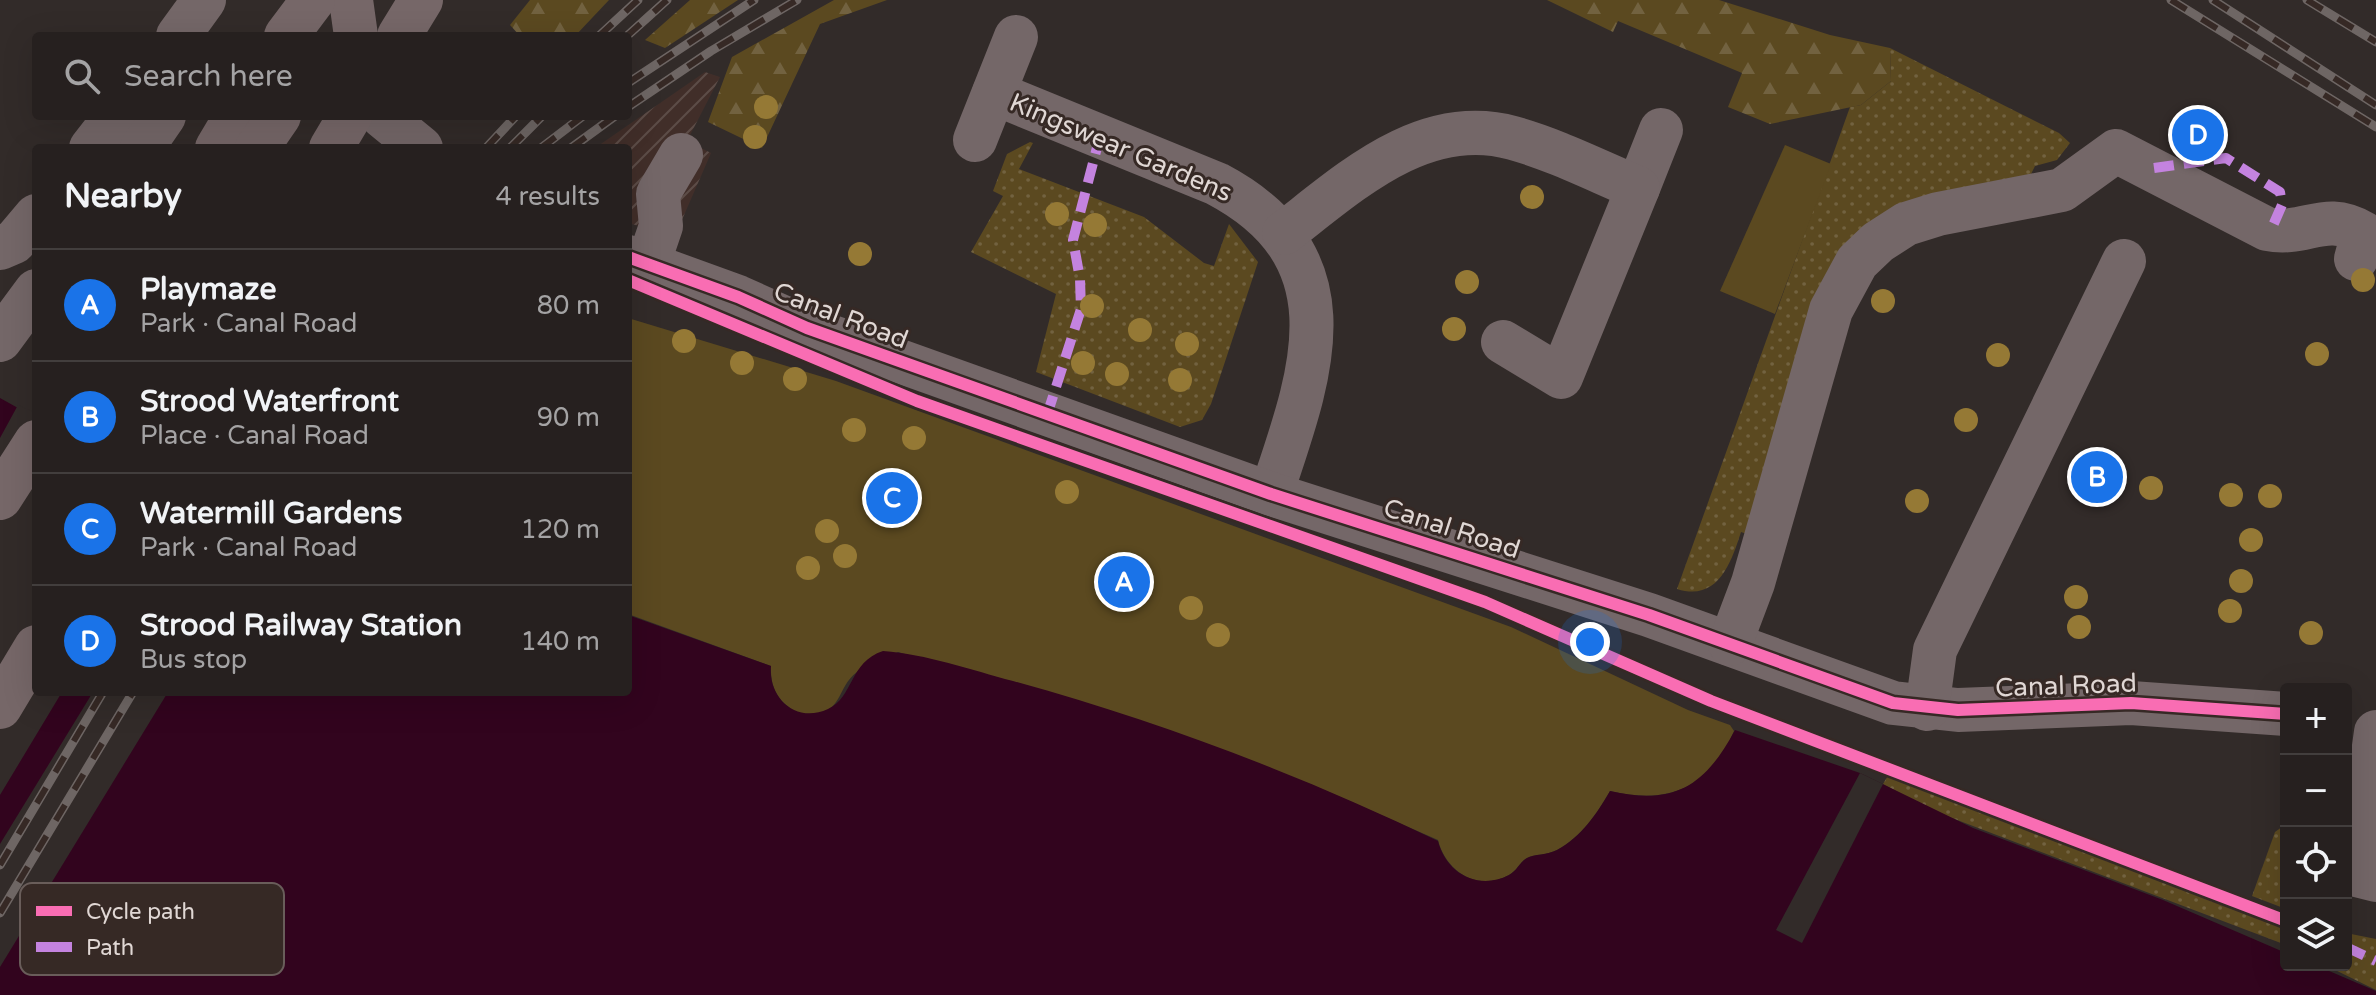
<!DOCTYPE html>
<html lang="en">
<head>
<meta charset="utf-8">
<style>
  :root { --surface:#26201f; --page:#322d2c; --text:#f1f3f6; --muted:#a4a3a4; --line:#423e3d; --accent:#1a73e8 }
  body { margin:0; font-family:"Varela Round",sans-serif; background:var(--page); color:var(--text) }
  .controls { position:absolute; right:24px; bottom:24px; display:grid; overflow:hidden; border-radius:8px; box-shadow:0 8px 32px #0002 }
  .controls button { width:72px; height:72px; display:grid; place-items:center; padding:0; border:0; border-bottom:2px solid var(--line); background:var(--surface); color:var(--text); font:40px sans-serif }
  .you { position:absolute; left:1590px; top:642px; width:28px; height:28px; margin:-20px; border:6px solid #fff; border-radius:50%; background:#1a73e8; box-shadow:0 0 0 12px #1a73e833 }
  .badge { display:grid; place-items:center; width:52px; height:52px; border-radius:50%; background:var(--accent); color:#fff; font-size:26px; font-weight:700 }
  .pin { position:absolute; translate:-50% -50%; border:4px solid #fff; box-shadow:0 2px 8px #0006 }
  .list { margin:0; padding:0; list-style:none }
  h2 { display:flex; justify-content:space-between; align-items:center; height:104px; margin:0; padding:0 32px; font-size:34px }
  h2 small { font-size:26px; font-weight:400; color:var(--muted) }
  .list li { display:grid; grid-template-columns:52px 1fr auto; gap:24px; align-items:center; box-sizing:border-box; height:112px; padding:0 32px; border-top:2px solid var(--line) }
  .list b { display:block; font-size:30px; white-space:nowrap }
  .list p { margin:0; font-size:26px; white-space:nowrap; color:var(--muted) }
  .list em { font-size:26px; font-style:normal; color:var(--muted) }
  .icon { flex:none; width:44px; height:44px; fill:none; stroke:currentColor; stroke-width:2; stroke-linecap:round; stroke-linejoin:round }
  .map { position:relative; flex:none; width:2376px; height:995px; overflow:hidden }
  .search { position:absolute; background:var(--surface); box-shadow:0 8px 32px #0002; left:32px; top:32px; width:600px; height:88px; display:flex; align-items:center; gap:20px; box-sizing:border-box; padding:0 28px; border-radius:8px; color:var(--muted); font-size:30px }
  .panel { position:absolute; background:var(--surface); box-shadow:0 8px 32px #0002; left:32px; top:144px; width:600px; height:552px; border-radius:8px }
  .map>svg:first-child { display:block }
</style>
</head>
<body>
<div class="map">
<svg width="2376" height="995" viewBox="0 0 2376 995">
  <defs>
    <pattern id="industrial-furrows" width="10" height="10" patternUnits="userSpaceOnUse" patternTransform="scale(2)"><rect width="10" height="10" fill="#412e29"/><path d="M-1 1l2-2M0 10L10 0M9 11l2-2" fill="none" stroke="#5c4c47"/></pattern>
    <pattern id="grass-dots" width="8" height="8" patternUnits="userSpaceOnUse" patternTransform="scale(2)"><rect width="8" height="8" fill="#5b4920"/><path d="M2 2h.1M6 6h.1" fill="none" stroke="#726240" stroke-width="1.8" stroke-linecap="round"/></pattern>
    <pattern id="forest-firs" width="22" height="20" patternUnits="userSpaceOnUse" patternTransform="scale(2)"><rect width="22" height="20" fill="#5b4920"/><path d="M5 1l3.5 6h-7zM16 11l3.5 6h-7z" fill="#726240"/></pattern>
  </defs>
  <rect width="100%" height="100%" fill="#322b29"/>
  <path fill="url(#industrial-furrows)" d="M705,72L720,77L687,141L711,153L675,236L628,223V148H595Z"/>
  <g fill="url(#grass-dots)">
    <path d="M1890,48L2059,133L2070,143L2057,160L2035,166L2028,180L1891,212L1750,535L1741,532C1731,563 1718,602 1677,589L1850,107L1861,105L1891,81Z"/>
    <path d="M1030,142L1033,143L1019,169L1144,217L1204,263L1214,266L1229,224L1258,262L1211,404L1202,420L1180,427L1036,372L1056,294L971,252L1003,196L993,191L1007,154Z"/>
    <path d="M1889,774L1990,809L2095,854L2286,923V945L1931,810L1883,784Z"/>
    <path d="M2286,824V909L2252,896L2275,832Z"/>
    <path d="M2346,933L2376,939V990L2325,965H2346Z"/>
  </g>
  <g fill="url(#forest-firs)">
    <path d="M530,0H609L575,36H520L510,25Z"/>
    <path d="M690,0H738L665,48L645,40Z"/>
    <path d="M834,0H887L820,24L762,148L708,122L732,57Z"/>
    <path d="M1547,0H1719L1830,35L1890,48L1891,81L1861,105L1770,124L1728,107L1742,73L1618,21L1613,32Z"/>
  </g>
  <g fill="#5b4920">
    <path d="M1785,145L1831,164L1775,314L1720,291Z"/>
    <path d="M628,318L836,381L1511,627L1688,710L1730,725L1734,731C1709,788 1669,805 1610,791C1597,814 1581,837 1557,850C1548,855 1534,854 1527,858C1520,862 1517,871 1509,875C1478,892 1446,872 1438,840L1310,784L1132,718L898,652C885,658 868,664 857,672C834,689 845,720 798,713C778,702 770,688 771,666L628,614Z"/>
  </g>
  <path fill="#32041e" d="M0,398L36,418V692H628V615L771,666C768,698 796,724 828,709C854,697 849,662 883,651C926,654 971,670 1013,681C1158,721 1302,775 1438,841C1446,873 1478,891 1509,875C1517,871 1520,862 1527,858C1534,854 1548,855 1557,850C1581,837 1597,814 1610,791C1674,806 1705,786 1735,730L1860,773L1973,828L2163,900L2286,953V965H2315L2376,991V995H0Z"/>
  <g fill="#322b29">
    <path d="M18,405L36,413V692H62L0,795V438Z"/>
    <path d="M93,692H168L0,967V844Z"/>
    <path d="M1860,773L1883,784L1802,943L1776,930Z"/>
  </g>
  <g fill="none" stroke-linecap="round" stroke-linejoin="round">
    <g stroke="#746768" stroke-width="44">
      <path d="M178,36L204,0"/>
      <path d="M994,93L1217,184C1357,258 1311,375 1271,494"/>
      <path d="M382,116L421,148"/>
      <path d="M975,140L1016,37"/>
      <path d="M91,148L116,116"/>
      <path d="M142,148L164,116"/>
      <path d="M1638,188L1661,130"/>
      <path d="M1284,233C1349,183 1423,113 1513,138C1556,150 1597,171 1638,188L1561,377L1503,342"/>
      <path d="M0,248L14,242L36,216"/>
      <path d="M628,257L738,297L807,328L1271,494L1649,615L1893,703L1958,710L2131,703L2286,714"/>
      <path d="M648,264L661,226L658,194L681,155"/>
      <path d="M0,340L36,291"/>
      <path d="M1730,644L1753,583L1831,310L1857,262L1878,242L1906,224L1938,214L2062,190L2116,151L2267,229C2307,237 2324,210 2363,233L2356,259"/>
      <path d="M1927,709L1935,650L2124,261"/>
      <path d="M2376,732L2356,875L2376,880"/>
    </g>
    <g stroke="#766768" stroke-width="44">
      <path d="M351,0L356,36"/>
      <path d="M286,36L313,0"/>
      <path d="M399,36L421,0"/>
      <path d="M217,148L236,116"/>
      <path d="M257,148L279,116"/>
      <path d="M331,148L350,116"/>
      <path d="M0,498L36,442"/>
      <path d="M0,707L36,647"/>
    </g>
    <defs>
      <g id="rail">
        <path d="M2171,0L2376,127"/>
        <path d="M2213,0L2376,105"/>
        <path d="M2307,0L2376,42"/>
        <path d="M599,36L638,0"/>
        <path d="M627,36L667,0"/>
        <path d="M628,83L754,0"/>
        <path d="M628,107L711,51L797,0"/>
        <path d="M486,148L516,116"/>
        <path d="M510,148L542,116"/>
        <path d="M541,148L583,116"/>
        <path d="M571,148L615,116"/>
        <path d="M0,865L103,692"/>
        <path d="M0,913L133,692"/>
      </g>
    </defs>
    <use href="#rail" stroke="#6e6664" stroke-width="9"/>
    <use href="#rail" stroke="#362925" stroke-width="6" stroke-dasharray="18" stroke-linecap="butt"/>
    <g stroke="#c483df" stroke-width="10" stroke-dasharray="20 10" stroke-linecap="butt">
      <path d="M2154,168L2226,158L2280,192L2282,205L2271,230"/>
      <path d="M1047,415L1081,309L1080,279L1073,240L1100,136"/>
      <path d="M2346,947L2376,961"/>
    </g>
    <defs>
      <g id="cycleway">
        <path d="M628,257L738,297L807,328L1271,494L1649,615L1893,703L1958,710L2131,703L2286,714"/>
        <path d="M628,280L917,401L1485,602L1711,701L2286,921"/>
      </g>
    </defs>
    <use href="#cycleway" stroke="#362925" stroke-width="17"/>
    <use href="#cycleway" stroke="#f96db3" stroke-width="12"/>
  </g>
  <g fill="#957935">
    <circle cx="766" cy="107" r="12"/>
    <circle cx="755" cy="137" r="12"/>
    <circle cx="1532" cy="197" r="12"/>
    <circle cx="1057" cy="214" r="12"/>
    <circle cx="1095" cy="225" r="12"/>
    <circle cx="860" cy="254" r="12"/>
    <circle cx="2363" cy="280" r="12"/>
    <circle cx="1467" cy="282" r="12"/>
    <circle cx="1883" cy="301" r="12"/>
    <circle cx="1092" cy="306" r="12"/>
    <circle cx="1454" cy="329" r="12"/>
    <circle cx="1140" cy="330" r="12"/>
    <circle cx="684" cy="341" r="12"/>
    <circle cx="1187" cy="344" r="12"/>
    <circle cx="2317" cy="354" r="12"/>
    <circle cx="1998" cy="355" r="12"/>
    <circle cx="742" cy="363" r="12"/>
    <circle cx="1083" cy="363" r="12"/>
    <circle cx="1117" cy="374" r="12"/>
    <circle cx="795" cy="379" r="12"/>
    <circle cx="1180" cy="380" r="12"/>
    <circle cx="1966" cy="420" r="12"/>
    <circle cx="854" cy="430" r="12"/>
    <circle cx="914" cy="438" r="12"/>
    <circle cx="2151" cy="488" r="12"/>
    <circle cx="1067" cy="492" r="12"/>
    <circle cx="2231" cy="495" r="12"/>
    <circle cx="2270" cy="496" r="12"/>
    <circle cx="1917" cy="501" r="12"/>
    <circle cx="827" cy="531" r="12"/>
    <circle cx="2251" cy="540" r="12"/>
    <circle cx="845" cy="556" r="12"/>
    <circle cx="808" cy="568" r="12"/>
    <circle cx="2241" cy="581" r="12"/>
    <circle cx="2076" cy="597" r="12"/>
    <circle cx="1191" cy="608" r="12"/>
    <circle cx="2230" cy="611" r="12"/>
    <circle cx="2079" cy="627" r="12"/>
    <circle cx="2311" cy="633" r="12"/>
    <circle cx="1218" cy="635" r="12"/>
  </g>
  <g text-anchor="middle" stroke-width="6" stroke-linejoin="round" paint-order="stroke">
    <g font-size="26" fill="#e0d7d4" stroke="#362925">
      <text transform="translate(1121 147) rotate(23)" y="9">Kingswear Gardens</text>
      <text transform="translate(841 315) rotate(21)" y="9">Canal Road</text>
      <text transform="translate(1452 528) rotate(18)" y="9">Canal Road</text>
      <text transform="translate(2066 685) rotate(-2)" y="9">Canal Road</text>
    </g>
  </g>
  <rect x="20" y="883" width="264" height="92" rx="12" fill="#362925" stroke="#695d5a" stroke-width="2"/>
  <rect x="36" y="906" width="36" height="10" fill="#f96db3"/>
  <rect x="36" y="942" width="36" height="10" fill="#c483df"/>
  <g font-size="22" fill="#e0d7d4">
    <text x="86" y="919">Cycle path</text>
    <text x="86" y="955">Path</text>
  </g>
</svg>
<div class="controls">
<button>+</button>
<button>−</button>
<button><svg class="icon" aria-label="locate" viewBox="0 0 24 24"><circle cx="12" cy="12" r="6"/><path d="M12 2v4M12 18v4M2 12h4M18 12h4"/></svg></button>
<button><svg class="icon" aria-label="layers" viewBox="0 0 24 24"><path d="M12 4l9 5-9 5-9-5zM3 14l9 5 9-5"/></svg></button>
</div>
<div class="you"></div>
<div class="pin badge" style="left:1124px;top:582px">A</div>
<div class="pin badge" style="left:2097px;top:477px">B</div>
<div class="pin badge" style="left:892px;top:498px">C</div>
<div class="pin badge" style="left:2198px;top:135px">D</div>
<div class="search"><svg class="icon" aria-label="search" viewBox="0 0 24 24"><circle cx="10" cy="10" r="6"/><path d="M15 15l6 6"/></svg>Search here</div>
<section class="panel">
<h2>Nearby<small>4 results</small></h2>
<ul class="list">
<li><span class="badge">A</span><div><b>Playmaze</b><p>Park · Canal Road</p></div><em>80 m</em></li>
<li><span class="badge">B</span><div><b>Strood Waterfront</b><p>Place · Canal Road</p></div><em>90 m</em></li>
<li><span class="badge">C</span><div><b>Watermill Gardens</b><p>Park · Canal Road</p></div><em>120 m</em></li>
<li><span class="badge">D</span><div><b>Strood Railway Station</b><p>Bus stop</p></div><em>140 m</em></li>
</ul>
</section>
</div>
</body>
</html>
